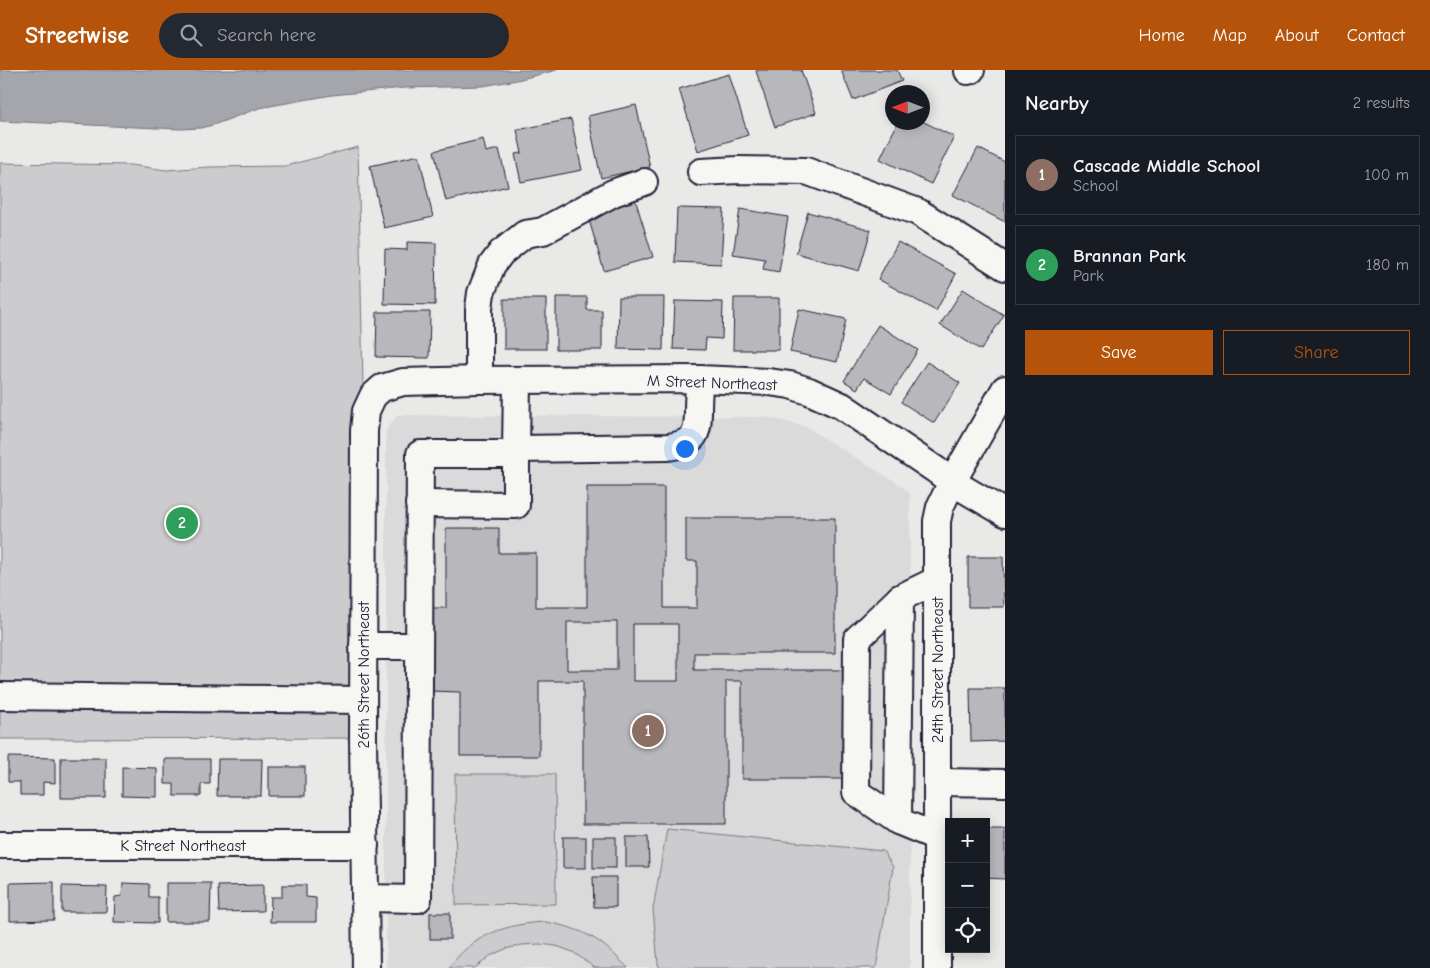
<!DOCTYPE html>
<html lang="en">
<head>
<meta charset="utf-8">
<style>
  :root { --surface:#171b24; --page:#242831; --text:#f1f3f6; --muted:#9ea1a6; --line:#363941; --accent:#b45309 }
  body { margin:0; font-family:"Comic Neue",sans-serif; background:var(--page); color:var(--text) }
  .controls { position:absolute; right:15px; bottom:15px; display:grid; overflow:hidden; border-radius:0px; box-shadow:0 2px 12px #0003 }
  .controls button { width:45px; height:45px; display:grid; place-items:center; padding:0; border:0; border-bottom:1px solid var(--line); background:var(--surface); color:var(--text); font:25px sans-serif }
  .compass { position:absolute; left:885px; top:15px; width:45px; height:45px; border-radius:50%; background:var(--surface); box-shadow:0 2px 12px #0003; rotate:270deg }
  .you { position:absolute; left:684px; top:378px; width:18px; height:18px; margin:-12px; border:4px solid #fff; border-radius:50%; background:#1a73e8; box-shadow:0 0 0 8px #1a73e833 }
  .badge { display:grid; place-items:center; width:32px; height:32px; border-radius:50%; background:var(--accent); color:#fff; font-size:16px; font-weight:700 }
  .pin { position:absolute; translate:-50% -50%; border:2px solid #fff; box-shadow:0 1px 5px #0006 }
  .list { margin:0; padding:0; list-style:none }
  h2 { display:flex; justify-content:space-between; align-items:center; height:65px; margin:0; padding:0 20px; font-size:21px }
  h2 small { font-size:16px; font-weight:400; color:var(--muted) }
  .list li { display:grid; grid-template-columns:32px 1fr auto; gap:15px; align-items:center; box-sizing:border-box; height:80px; margin:0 10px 10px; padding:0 10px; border:1px solid var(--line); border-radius:0px }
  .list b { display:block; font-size:19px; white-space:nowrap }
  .list p { margin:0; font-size:16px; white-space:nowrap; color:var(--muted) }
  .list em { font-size:16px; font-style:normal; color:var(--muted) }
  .actions { display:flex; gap:10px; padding:15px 20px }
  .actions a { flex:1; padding:11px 0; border:1px solid var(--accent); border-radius:0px; text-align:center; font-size:18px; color:var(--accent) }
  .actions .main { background:var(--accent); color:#fff }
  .icon { flex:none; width:28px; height:28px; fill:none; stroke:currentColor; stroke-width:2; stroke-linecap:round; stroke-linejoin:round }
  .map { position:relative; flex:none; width:1005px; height:898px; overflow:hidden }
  header { display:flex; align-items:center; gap:30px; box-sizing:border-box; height:70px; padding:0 25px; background:var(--accent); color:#fff }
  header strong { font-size:24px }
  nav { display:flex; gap:28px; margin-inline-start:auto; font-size:18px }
  .search { width:350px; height:45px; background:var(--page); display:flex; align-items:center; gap:12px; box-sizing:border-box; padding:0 18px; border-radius:28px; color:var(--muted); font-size:19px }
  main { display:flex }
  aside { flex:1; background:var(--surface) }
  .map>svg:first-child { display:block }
</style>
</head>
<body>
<header>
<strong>Streetwise</strong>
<div class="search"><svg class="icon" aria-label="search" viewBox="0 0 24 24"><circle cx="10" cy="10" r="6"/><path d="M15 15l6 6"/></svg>Search here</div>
<nav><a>Home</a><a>Map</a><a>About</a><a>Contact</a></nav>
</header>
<main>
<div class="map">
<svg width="1005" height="898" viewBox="0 0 1005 898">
  <rect width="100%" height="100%" fill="#e9e9e7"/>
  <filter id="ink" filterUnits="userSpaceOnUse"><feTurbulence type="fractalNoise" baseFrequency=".02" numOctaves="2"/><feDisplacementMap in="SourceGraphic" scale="10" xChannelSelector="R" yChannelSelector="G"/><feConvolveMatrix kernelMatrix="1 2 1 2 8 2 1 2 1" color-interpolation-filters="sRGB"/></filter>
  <g filter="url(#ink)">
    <path fill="#dadada" d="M398,345L767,347L806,357L899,414L910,424V898H386V360Z"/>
    <g fill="#ccccce" stroke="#777784">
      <path d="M358,77L364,361L363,668L0,669V93L131,95L166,100L209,97L285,96Z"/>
      <path d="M455,704H555L556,834L456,835Z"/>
      <path d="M667,759L883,781L893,797L876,898H660L658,894L653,839Z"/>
      <path d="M546,852C587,860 600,869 628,898H595L573,882L556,876L539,874L522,875L505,879L490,886L475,898H449C471,865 509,853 546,852Z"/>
    </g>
    <path fill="#a5a5ac" stroke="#71717f" d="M0,0H557L517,10L483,16L404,18L332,25L259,38L216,54L201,58L180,59L0,51Z"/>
    <g fill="#b8b8bc" stroke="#22223b" fill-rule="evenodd">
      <path d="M759,0H801L816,43L775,57L756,1Z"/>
      <path d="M841,0H897L902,11L853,30Z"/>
      <path d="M729,4L748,65L698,81L679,19Z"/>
      <path d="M636,35L650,97L601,108L588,46Z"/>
      <path d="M571,49L582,100L521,112L515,84L522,83L517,60Z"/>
      <path d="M922,51L954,67L931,114L880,89L898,52Z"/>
      <path d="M483,69L486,82L499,79L508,116L446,131L434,81Z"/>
      <path d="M978,78L1005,92V152L953,125Z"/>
      <path d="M419,85L433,147L384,158L370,96Z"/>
      <path d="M635,129L653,187L604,201L587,143Z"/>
      <path d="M677,138L724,139L721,194L675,192Z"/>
      <path d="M740,139L788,147L779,202L763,199L765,189L733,184Z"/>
      <path d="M808,142L871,160L859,201L796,183Z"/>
      <path d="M407,172L436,173L435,235L384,234L385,179L407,180Z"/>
      <path d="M898,172L956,204L936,241L878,209Z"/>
      <path d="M963,219L1004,245L981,280L940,255Z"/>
      <path d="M556,227H587V240H602V280H556Z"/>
      <path d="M619,227H664L663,280L618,279Z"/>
      <path d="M734,228H779V280H733Z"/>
      <rect x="504" y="229" width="42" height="50"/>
      <path d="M675,231L723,232L722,269L706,268L705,280L673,279Z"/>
      <path d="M799,239L846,249L837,292L790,282Z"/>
      <path d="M377,242H430L429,288L376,287Z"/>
      <path d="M878,255L918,280L891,324L864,308L857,319L844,311Z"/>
      <path d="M927,292L960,313L934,353L901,332Z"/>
      <path d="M587,417H664V538H697V491H686V448H835V583H694V600H852V709H742V611H726V754H583V611H539V686H460V622L430,621V538H446V458H499V483H536V537H587ZM567,552H617V600H567ZM633,554H678V611H633Z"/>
      <path d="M968,487H1003L1004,537H968Z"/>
      <path d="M970,618H1005V671L971,672Z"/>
      <path d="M8,687L55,688V713L43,712V725H20V712H8Z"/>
      <rect x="61" y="688" width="45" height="40"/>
      <path d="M165,689H210V714H201V726H174V714H165Z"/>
      <path d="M218,689H262L261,726H217Z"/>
      <path d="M122,697L157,698V727L122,726Z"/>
      <rect x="269" y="697" width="36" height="29"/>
      <path d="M986,759H1005V809L986,808Z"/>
      <rect x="563" y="767" width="23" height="31"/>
      <rect x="593" y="767" width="23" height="31"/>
      <path d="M626,767H648L649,797H626Z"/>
      <path d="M593,807H616V837H594Z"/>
      <path d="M54,812V850L10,851V813Z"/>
      <path d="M123,813L149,814V827H158V853L114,852L115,827L122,826Z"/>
      <path d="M166,813H211L210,852H166Z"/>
      <path d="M263,815V841L219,842L218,816Z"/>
      <path d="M282,815H306V827L316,828V852H270L271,827H282Z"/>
      <path d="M62,816L107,817L106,842H62Z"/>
      <rect x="430" y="843" width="20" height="26"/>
    </g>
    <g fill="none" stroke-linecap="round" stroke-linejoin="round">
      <defs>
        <g id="minor">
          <path d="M968,1L971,0"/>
          <path d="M701,102L738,100L806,101L918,142L1005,197"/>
          <path d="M479,310V238L481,223L492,195L501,183L525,164L543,161L613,123L644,112"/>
          <path d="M516,379L668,377C695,373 698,365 698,340C698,330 699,319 699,309"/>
          <path d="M419,434L516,435V384"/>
          <path d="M937,510L900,528L898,751L937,767"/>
          <path d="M363,576H419"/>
          <path d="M0,626L363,630"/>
          <path d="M937,712L1005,713"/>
          <path d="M898,751L856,722L857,569L900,528"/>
          <path d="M0,775H365"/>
          <path d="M365,828L418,829L420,384H516L517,310"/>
          <path d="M366,898L363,668L364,361L366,341L373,326L382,318L403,312L479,310L699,309L769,312L790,315L809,321L842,336L936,400L952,412L1005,443"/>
          <path d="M937,898V451L940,437L952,412L1005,319"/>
        </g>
      </defs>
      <use href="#minor" stroke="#22223b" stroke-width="30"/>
      <use href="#minor" stroke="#f6f6f2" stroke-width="26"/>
    </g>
  </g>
  <g text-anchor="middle" stroke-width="5" stroke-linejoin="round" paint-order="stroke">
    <g font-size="16" fill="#22223b" stroke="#f6f6f2">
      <text transform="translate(712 312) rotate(2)" y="6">M Street Northeast</text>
      <text transform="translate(937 600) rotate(-90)" y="6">24th Street Northeast</text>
      <text transform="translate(363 605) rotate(-90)" y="6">26th Street Northeast</text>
      <text x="183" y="781">K Street Northeast</text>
    </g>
  </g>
</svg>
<div class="controls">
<button>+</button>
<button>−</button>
<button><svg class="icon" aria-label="locate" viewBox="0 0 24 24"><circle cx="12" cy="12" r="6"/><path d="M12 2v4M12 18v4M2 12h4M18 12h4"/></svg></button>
</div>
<svg class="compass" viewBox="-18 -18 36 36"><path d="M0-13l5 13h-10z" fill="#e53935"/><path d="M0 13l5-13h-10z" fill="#9ea1a6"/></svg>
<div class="you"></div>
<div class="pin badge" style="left:648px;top:661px;background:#8d6e63">1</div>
<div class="pin badge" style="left:182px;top:453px;background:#2e9e5b">2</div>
</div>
<aside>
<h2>Nearby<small>2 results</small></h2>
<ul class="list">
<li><span class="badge" style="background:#8d6e63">1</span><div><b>Cascade Middle School</b><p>School</p></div><em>100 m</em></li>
<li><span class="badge" style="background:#2e9e5b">2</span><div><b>Brannan Park</b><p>Park</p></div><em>180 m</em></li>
</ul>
<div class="actions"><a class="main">Save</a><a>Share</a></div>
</aside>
</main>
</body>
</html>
